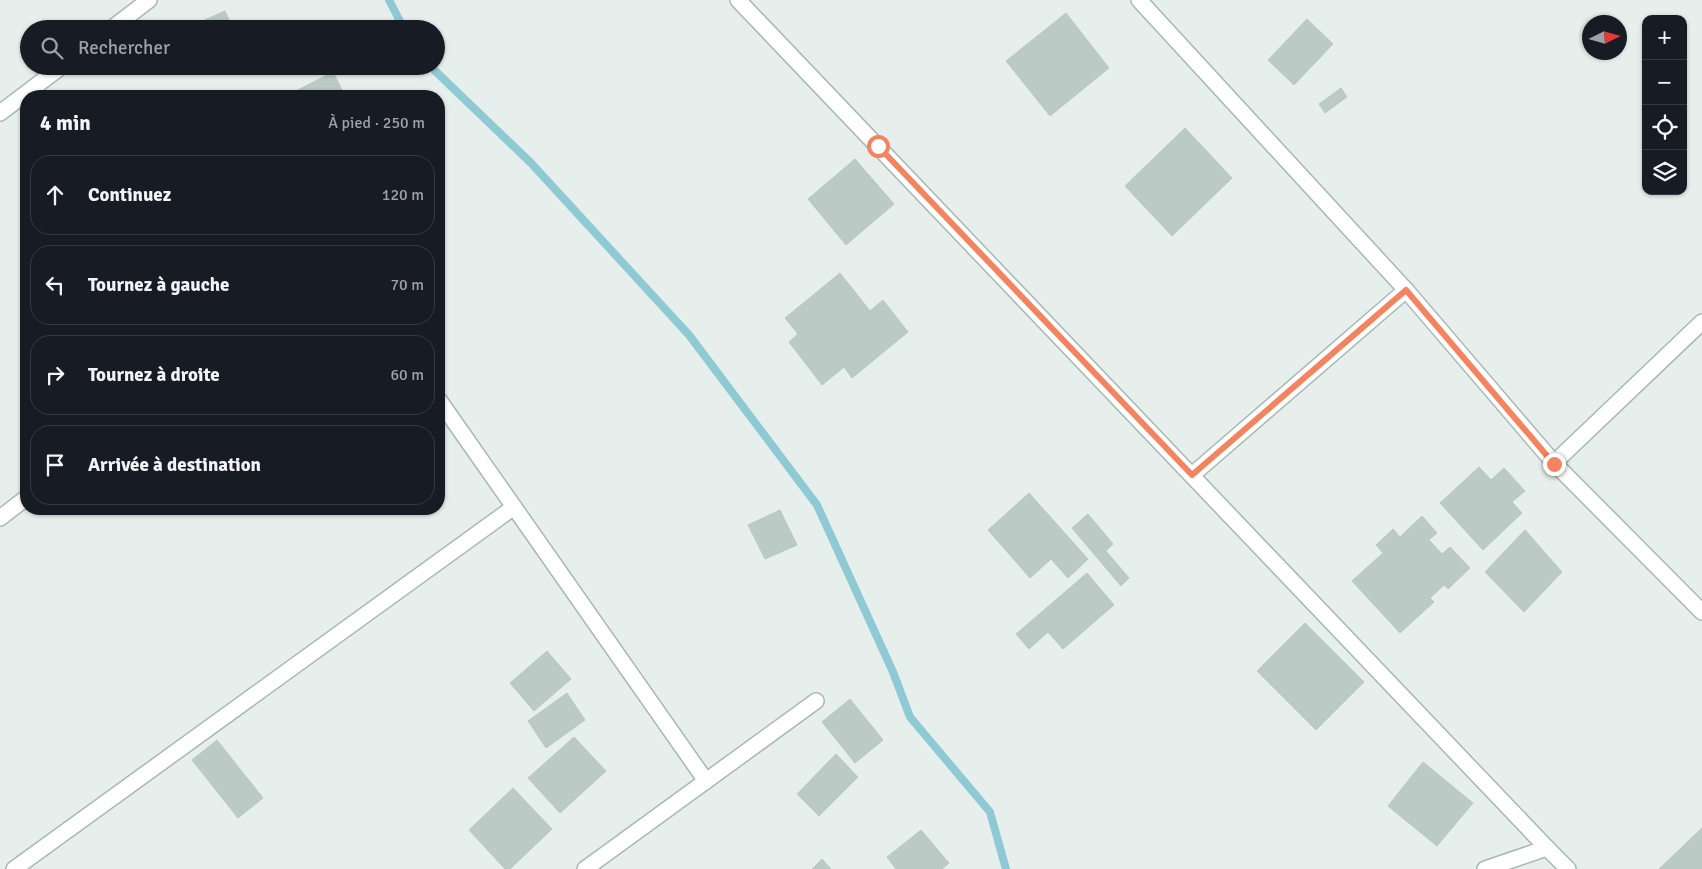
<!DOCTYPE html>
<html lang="fr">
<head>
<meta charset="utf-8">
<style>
  :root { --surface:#171b24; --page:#20242c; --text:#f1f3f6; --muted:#9ea1a6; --line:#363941 }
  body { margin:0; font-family:Signika,sans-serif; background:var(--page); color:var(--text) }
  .controls { position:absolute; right:15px; top:15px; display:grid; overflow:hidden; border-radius:10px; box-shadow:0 1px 4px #0004 }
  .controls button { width:45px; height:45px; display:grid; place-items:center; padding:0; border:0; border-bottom:1px solid var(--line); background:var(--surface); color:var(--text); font:25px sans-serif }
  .compass { position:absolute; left:1582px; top:15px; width:45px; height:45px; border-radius:50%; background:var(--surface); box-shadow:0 1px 4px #0004; rotate:85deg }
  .stop { position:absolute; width:15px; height:15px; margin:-11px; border:4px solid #f4845f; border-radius:50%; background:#fff }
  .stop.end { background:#f4845f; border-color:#fff; box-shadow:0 1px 5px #0008 }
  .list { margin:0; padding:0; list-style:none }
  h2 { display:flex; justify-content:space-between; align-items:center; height:65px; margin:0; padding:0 20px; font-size:21px }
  h2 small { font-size:16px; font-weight:400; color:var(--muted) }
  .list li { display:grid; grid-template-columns:32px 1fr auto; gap:15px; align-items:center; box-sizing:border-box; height:80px; margin:0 10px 10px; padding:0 10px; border:1px solid var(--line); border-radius:20px }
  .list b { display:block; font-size:19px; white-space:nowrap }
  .list em { font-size:16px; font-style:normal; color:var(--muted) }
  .icon { flex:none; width:28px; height:28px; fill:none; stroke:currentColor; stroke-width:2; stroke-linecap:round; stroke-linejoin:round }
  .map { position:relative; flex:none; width:1702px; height:869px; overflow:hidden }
  .search { position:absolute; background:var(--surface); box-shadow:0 1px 4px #0004; left:20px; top:20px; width:425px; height:55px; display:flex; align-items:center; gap:12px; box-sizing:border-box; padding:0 18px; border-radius:28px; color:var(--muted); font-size:19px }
  .panel { position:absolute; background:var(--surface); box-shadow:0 1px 4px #0004; left:20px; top:90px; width:425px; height:425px; border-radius:20px }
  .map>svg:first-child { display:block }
</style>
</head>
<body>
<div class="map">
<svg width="1702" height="869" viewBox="0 0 1702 869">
  <rect width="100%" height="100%" fill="#e6efeb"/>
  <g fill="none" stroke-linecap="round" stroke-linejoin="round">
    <g stroke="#8ec9d4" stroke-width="8">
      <path d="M389,0L404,29"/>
      <path d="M430,66L531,163L689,335L817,505L893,672L910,717L990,812L1006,869"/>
    </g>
  </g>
  <g fill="#bbcac4" stroke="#b8c9c2">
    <path d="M225,11L233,29H192L191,26Z"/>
    <path d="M1066,13L1109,68L1050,116L1006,61Z"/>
    <path d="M1307,19L1333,44L1294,85L1268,60Z"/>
    <path d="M333,72L345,96H291L290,94Z"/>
    <path d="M1341,88L1347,97L1325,113L1319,104Z"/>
    <path d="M1185,128L1232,178L1172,236L1125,186Z"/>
    <path d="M855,159L894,204L846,245L808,199Z"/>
    <path d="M840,273L870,311L883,300L908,332L852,378L844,367L822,385L789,342L798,334L785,318Z"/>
    <path d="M1479,467L1491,480L1504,468L1525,491L1512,502L1522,513L1483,550L1440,503Z"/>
    <path d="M1029,493L1088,559L1068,578L1051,559L1030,578L988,530Z"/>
    <path d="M780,510L797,545L765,559L748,525Z"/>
    <path d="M1088,514L1113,544L1106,551L1129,578L1121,586L1072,528Z"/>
    <path d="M1422,516L1437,533L1429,540L1442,554L1450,547L1470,568L1448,589L1444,585L1430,598L1434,602L1400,633L1352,581L1383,553L1376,545L1393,529L1400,537Z"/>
    <path d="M1525,530L1562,572L1524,612L1485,572Z"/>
    <path d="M1087,573L1114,605L1063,649L1048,632L1029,649L1016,634Z"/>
    <path d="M1305,623L1364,682L1316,730L1257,671Z"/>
    <path d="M547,651L571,679L534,711L510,683Z"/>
    <path d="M567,693L585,720L546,748L528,721Z"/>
    <path d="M850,699L883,740L855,763L822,722Z"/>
    <path d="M574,737L606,771L560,813L528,778Z"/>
    <path d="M217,740L263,798L238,818L192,760Z"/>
    <path d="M836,754L858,777L819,816L797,794Z"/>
    <path d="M1423,762L1473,803L1437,846L1388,806Z"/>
    <path d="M513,788L552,829L510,869H505L469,830Z"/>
    <path d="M1702,828V869H1659Z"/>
    <path d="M921,830L949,863L942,869H896L887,857Z"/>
    <path d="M822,859L831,869H812Z"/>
  </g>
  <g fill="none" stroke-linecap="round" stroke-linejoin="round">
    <defs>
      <g id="minor">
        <path d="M738,0L1547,848L1568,869"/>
        <path d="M1139,0L1406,290L1554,463L1702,612"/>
        <path d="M111,29L149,0"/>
        <path d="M0,113L62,66"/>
        <path d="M439,400L706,781"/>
        <path d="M1554,463L1702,322"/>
        <path d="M1192,475L1406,290"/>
        <path d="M0,518L26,498"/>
        <path d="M14,869L514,507"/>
        <path d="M585,869L816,701"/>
        <path d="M1485,869L1547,848"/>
      </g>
    </defs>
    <use href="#minor" stroke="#a8b8b2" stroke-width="18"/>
    <use href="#minor" stroke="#fff" stroke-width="15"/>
  </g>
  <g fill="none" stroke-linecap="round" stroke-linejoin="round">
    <path stroke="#f4845f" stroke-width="6" d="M878,146L1192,475L1406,290L1554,464"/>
  </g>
</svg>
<div class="controls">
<button>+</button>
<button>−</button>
<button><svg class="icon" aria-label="locate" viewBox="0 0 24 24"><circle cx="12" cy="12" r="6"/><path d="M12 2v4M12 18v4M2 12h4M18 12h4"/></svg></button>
<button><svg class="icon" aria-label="layers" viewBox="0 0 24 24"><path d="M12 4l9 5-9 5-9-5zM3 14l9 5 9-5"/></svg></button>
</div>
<svg class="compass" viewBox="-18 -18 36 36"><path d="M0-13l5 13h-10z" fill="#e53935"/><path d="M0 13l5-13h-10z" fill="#9ea1a6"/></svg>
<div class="stop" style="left:878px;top:146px"></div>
<div class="stop end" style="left:1554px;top:464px"></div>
<div class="search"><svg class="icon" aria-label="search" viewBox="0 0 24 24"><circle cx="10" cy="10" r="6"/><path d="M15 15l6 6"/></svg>Rechercher</div>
<section class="panel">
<h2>4 min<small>À pied · 250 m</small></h2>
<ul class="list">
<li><svg class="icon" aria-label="ahead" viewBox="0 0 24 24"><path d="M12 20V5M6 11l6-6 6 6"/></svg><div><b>Continuez</b></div><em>120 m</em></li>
<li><svg class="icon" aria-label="left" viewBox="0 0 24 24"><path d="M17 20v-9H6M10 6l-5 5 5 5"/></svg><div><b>Tournez à gauche</b></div><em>70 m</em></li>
<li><svg class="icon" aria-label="right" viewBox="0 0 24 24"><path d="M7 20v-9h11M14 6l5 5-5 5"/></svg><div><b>Tournez à droite</b></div><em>60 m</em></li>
<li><svg class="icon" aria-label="arrive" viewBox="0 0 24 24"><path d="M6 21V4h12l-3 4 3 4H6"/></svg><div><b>Arrivée à destination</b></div></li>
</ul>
</section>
</div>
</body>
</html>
